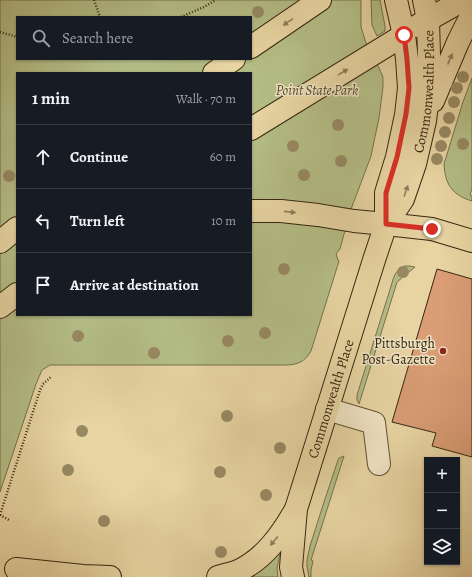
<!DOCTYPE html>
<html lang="en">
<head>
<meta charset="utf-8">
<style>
  :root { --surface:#171b24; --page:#20242c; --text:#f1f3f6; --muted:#9ea1a6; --line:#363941 }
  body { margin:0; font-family:Alegreya,serif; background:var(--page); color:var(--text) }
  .controls { position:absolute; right:12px; bottom:12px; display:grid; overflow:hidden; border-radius:0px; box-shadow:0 1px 3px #0004 }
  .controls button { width:36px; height:36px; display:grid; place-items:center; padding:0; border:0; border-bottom:1px solid var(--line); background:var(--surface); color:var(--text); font:20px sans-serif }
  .stop { position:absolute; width:12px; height:12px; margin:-9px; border:3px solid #d93025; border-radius:50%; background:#fff }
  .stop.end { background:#d93025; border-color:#fff; box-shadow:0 1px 4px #0008 }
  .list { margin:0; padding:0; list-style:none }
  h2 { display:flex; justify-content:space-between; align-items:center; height:52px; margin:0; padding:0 16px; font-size:17px }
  h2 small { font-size:13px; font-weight:400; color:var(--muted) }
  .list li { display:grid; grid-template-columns:26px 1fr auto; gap:12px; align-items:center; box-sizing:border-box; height:64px; padding:0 16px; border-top:1px solid var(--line) }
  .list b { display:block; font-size:15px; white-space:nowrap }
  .list em { font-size:13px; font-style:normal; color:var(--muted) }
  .icon { flex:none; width:22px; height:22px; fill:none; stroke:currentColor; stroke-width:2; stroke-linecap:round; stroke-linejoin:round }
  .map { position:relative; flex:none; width:472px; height:577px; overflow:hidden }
  .search { position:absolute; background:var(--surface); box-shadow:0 1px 3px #0004; left:16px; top:16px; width:236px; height:44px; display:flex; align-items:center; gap:10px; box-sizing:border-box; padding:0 14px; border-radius:0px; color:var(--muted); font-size:15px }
  .panel { position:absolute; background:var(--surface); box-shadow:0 1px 3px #0004; left:16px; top:72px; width:236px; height:244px; border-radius:0px }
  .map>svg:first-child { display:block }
</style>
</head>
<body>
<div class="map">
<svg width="472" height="577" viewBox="0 0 472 577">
  <rect width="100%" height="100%" fill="#e7d4a2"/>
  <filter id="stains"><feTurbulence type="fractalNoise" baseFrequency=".005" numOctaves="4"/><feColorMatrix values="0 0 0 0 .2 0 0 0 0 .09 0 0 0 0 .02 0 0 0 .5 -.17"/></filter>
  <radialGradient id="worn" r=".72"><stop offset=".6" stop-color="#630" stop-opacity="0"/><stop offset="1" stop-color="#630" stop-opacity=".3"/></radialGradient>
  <g fill="#b4bd86" stroke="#75724c" fill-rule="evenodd">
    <path d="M0,0H361V27L366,43L378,66L383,77V87L379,118L371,156L350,212L340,249L336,254L338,260L339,261L311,351C305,362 297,365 285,365H50L42,370L36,384L0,492ZM17,17H251V59H17ZM17,73H251V315H17Z"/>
    <path d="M371,0H380L385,26V31L377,36L372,25Z"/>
    <path d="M472,78V188L470,195L472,196V201C452,195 445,184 444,164L463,102Z"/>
    <path d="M405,266H409L415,267L397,282L359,404L357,400V395L392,283C394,275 397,269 405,266Z"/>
    <path d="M344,456L311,560L313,561L311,570V577H309L307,566V560L310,546L325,499L338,460L339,458Z"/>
    <path d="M282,544L277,568L278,577H244Z"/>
  </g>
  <path fill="#da9d75" stroke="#362611" d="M437,269L472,279V457L432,446L436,433L392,422Z"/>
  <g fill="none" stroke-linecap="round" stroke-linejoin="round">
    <defs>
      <path id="minor" d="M327,409L374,423L379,464"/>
      <g id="major">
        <path d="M417,26L463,0"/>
        <path d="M433,101L458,42L472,14"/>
        <path d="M386,224V193L397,157L406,115L409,88L407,59L404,35L396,0"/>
        <path d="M386,224L432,229L472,241"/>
        <path id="s1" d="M293,577L291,567L296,509L374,260L386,224L403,199L415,164L425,121L428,95L429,55L428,20L424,0"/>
      </g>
      <g id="highway">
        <path d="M251,47L320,0"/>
        <path d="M214,73L234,59"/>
        <path d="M251,129L404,35"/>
        <path d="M251,211H281L318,215L354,221L386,224"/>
        <path d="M0,242L17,228"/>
        <path d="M0,307L17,294"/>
        <path d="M16,569L83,576L110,577"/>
        <path d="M218,577C224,575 230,574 236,572C264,560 282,534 296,509"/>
      </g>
    </defs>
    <use href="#minor" stroke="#625235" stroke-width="24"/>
    <use href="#major" stroke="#362611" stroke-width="24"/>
    <use href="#highway" stroke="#362611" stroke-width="24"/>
    <g stroke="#362611" stroke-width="2.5" stroke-dasharray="1 2" stroke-linecap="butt">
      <path d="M94,0L100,17"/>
      <path d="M181,17L204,7L216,0"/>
      <path d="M0,32L17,37"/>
      <path d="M0,515L40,390L43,384L52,376"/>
      <path d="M0,515L9,520"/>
    </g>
    <use href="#minor" stroke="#efe3c3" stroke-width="22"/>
    <use href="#major" stroke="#e7d4a2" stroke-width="22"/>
    <use href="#highway" stroke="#e7d4a2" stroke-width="22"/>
  </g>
  <g fill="#978962">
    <circle cx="258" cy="12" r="6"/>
    <circle cx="463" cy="77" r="6"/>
    <circle cx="457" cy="88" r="6"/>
    <circle cx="454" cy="102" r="6"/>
    <circle cx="449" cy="118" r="6"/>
    <circle cx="338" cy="125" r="6"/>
    <circle cx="445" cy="132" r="6"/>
    <circle cx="463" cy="144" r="6"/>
    <circle cx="293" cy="146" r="6"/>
    <circle cx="441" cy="146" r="6"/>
    <circle cx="437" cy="159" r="6"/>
    <circle cx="341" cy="161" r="6"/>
    <circle cx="304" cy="175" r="6"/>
    <circle cx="9" cy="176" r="6"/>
    <circle cx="284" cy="269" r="6"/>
    <circle cx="403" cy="272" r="6"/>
    <circle cx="265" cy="333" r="6"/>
    <circle cx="78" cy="336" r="6"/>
    <circle cx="228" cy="341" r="6"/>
    <circle cx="154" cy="353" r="6"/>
    <circle cx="227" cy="416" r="6"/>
    <circle cx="82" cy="431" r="6"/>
    <circle cx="280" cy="448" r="6"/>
    <circle cx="68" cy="470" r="6"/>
    <circle cx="220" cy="472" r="6"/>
    <circle cx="266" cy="495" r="6"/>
    <circle cx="104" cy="521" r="6"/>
    <circle cx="221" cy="552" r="6"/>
  </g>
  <defs><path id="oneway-solid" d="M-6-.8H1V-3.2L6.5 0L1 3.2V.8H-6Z"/></defs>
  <g fill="#8e7d5a">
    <use href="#oneway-solid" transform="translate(288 22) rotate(146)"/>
    <use href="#oneway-solid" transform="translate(450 59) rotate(-67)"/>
    <use href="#oneway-solid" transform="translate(343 72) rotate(-31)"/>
    <use href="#oneway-solid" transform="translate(406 191) rotate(-71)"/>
    <use href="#oneway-solid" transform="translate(290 212) rotate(6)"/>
    <use href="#oneway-solid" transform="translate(274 541) rotate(130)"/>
  </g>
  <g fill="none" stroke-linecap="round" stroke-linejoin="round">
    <path stroke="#d93025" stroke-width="5" d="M404,35L407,59L409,88L406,114L397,157L386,193V224L432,229"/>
  </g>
  <circle fill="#8f2418" stroke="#efe3c3" stroke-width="1.5" cx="443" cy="351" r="4"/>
  <g text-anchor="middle" stroke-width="3" stroke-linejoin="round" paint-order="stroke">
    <g font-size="14" font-style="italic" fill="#564c2e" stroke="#efe3c3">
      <text x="317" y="95">Point State Park</text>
    </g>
    <g font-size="14" fill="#362611" stroke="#efe3c3">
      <text dy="5" stroke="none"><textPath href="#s1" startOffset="508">Commonwealth Place</textPath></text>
      <text dy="5" stroke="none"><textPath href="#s1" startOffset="184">Commonwealth Place</textPath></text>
    </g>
    <g font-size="14" fill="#362611" stroke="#efe3c3" text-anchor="end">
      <text x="435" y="348">Pittsburgh<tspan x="435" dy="16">Post-Gazette</tspan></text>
    </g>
  </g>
  <rect width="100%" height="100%" filter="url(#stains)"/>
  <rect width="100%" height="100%" fill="url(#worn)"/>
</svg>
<div class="controls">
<button>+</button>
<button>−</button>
<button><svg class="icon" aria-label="layers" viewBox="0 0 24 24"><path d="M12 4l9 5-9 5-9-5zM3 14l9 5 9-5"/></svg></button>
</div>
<div class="stop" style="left:404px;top:35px"></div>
<div class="stop end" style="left:432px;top:229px"></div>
<div class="search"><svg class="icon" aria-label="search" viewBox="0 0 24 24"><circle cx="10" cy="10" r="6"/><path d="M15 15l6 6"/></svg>Search here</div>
<section class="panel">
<h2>1 min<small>Walk · 70 m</small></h2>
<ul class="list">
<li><svg class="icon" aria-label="ahead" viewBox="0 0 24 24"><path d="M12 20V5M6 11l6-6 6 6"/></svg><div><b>Continue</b></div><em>60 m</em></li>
<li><svg class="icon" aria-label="left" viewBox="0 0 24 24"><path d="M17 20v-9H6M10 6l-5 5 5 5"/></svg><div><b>Turn left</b></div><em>10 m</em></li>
<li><svg class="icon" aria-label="arrive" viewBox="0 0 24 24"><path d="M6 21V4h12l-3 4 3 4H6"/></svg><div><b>Arrive at destination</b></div></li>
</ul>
</section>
</div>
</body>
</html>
